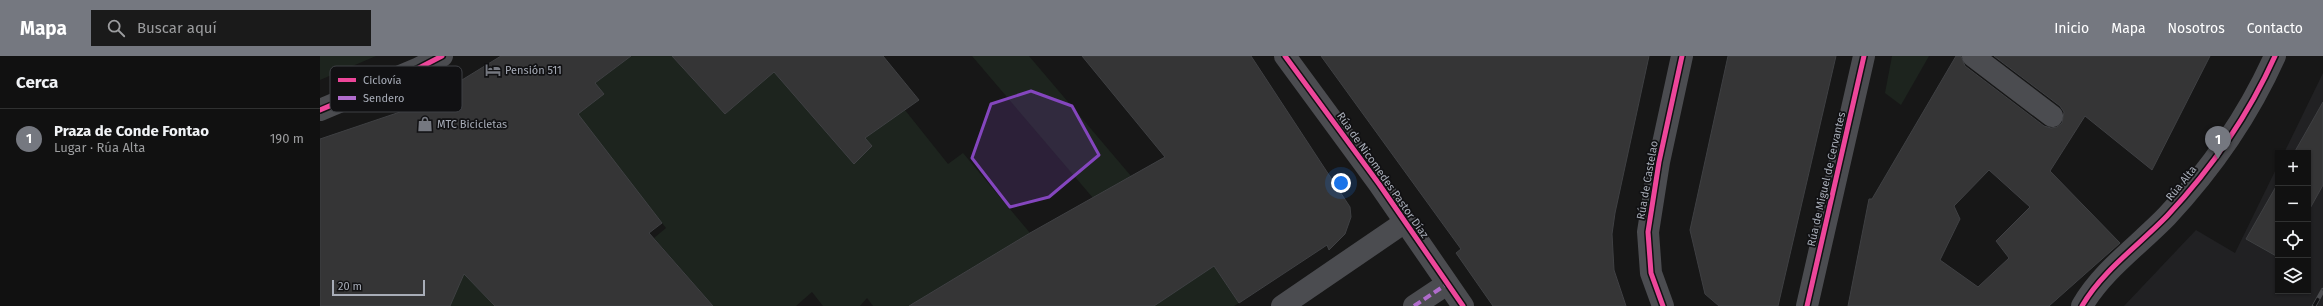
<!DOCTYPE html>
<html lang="es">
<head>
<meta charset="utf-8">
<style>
  :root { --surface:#111; --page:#1a1a1a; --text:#f1f3f6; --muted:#9c9d9f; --line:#303131; --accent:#757880 }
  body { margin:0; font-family:"Fira Sans",sans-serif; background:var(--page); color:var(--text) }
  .controls { position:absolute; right:12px; bottom:12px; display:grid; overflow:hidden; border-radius:0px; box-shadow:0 1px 3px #0004 }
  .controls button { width:36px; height:36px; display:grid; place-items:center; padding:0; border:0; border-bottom:1px solid var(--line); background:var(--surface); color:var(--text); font:20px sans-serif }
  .scale { position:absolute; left:12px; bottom:10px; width:93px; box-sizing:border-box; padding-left:4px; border:2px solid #a8adb8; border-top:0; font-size:11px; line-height:14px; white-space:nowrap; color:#a8adb8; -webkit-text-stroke:3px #111113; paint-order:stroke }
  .you { position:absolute; left:1021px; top:127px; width:14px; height:14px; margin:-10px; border:3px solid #fff; border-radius:50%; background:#1a73e8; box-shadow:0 0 0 6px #1a73e833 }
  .badge { display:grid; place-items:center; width:26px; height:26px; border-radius:50%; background:var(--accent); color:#fff; font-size:13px; font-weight:700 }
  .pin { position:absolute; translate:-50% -33px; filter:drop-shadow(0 1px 2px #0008) }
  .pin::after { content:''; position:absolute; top:21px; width:14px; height:12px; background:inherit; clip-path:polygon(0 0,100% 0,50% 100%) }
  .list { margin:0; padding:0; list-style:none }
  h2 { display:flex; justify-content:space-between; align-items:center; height:52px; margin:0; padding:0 16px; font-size:17px }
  h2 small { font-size:13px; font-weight:400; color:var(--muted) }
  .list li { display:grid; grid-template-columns:26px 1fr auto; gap:12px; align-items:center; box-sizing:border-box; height:60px; padding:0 16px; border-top:1px solid var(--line) }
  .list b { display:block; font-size:15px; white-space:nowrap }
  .list p { margin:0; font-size:13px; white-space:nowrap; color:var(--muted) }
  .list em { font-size:13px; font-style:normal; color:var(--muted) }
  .icon { flex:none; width:22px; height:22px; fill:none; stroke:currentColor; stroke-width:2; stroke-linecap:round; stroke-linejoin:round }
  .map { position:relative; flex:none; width:2003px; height:250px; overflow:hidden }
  header { display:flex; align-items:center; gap:24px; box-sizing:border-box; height:56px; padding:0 20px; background:var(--accent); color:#fff }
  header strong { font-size:19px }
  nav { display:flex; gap:22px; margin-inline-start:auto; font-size:14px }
  .search { width:280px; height:36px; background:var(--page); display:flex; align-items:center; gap:10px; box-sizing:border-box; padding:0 14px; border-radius:0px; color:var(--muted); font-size:15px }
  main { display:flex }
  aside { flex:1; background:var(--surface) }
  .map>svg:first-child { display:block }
</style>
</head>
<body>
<header>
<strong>Mapa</strong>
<div class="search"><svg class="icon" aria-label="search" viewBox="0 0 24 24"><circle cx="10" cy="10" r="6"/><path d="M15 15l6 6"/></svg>Buscar aquí</div>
<nav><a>Inicio</a><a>Mapa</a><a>Nosotros</a><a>Contacto</a></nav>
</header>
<main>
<aside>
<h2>Cerca<small></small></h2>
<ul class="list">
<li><span class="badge">1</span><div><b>Praza de Conde Fontao</b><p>Lugar · Rúa Alta</p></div><em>190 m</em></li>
</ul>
</aside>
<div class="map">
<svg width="2003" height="250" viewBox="0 0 2003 250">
  <rect width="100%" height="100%" fill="#171717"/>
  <path fill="#212123" d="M2003,17V250H1804L1876,174L1915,197L1958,109V235H1988V97H1964Z"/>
  <g fill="#1d241e">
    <path d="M0,0H56L0,24Z"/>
    <path d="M311,0H352L405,58L454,15L560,48L586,28L590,33L577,44L628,108L643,97L710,177L589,250H553L547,242L540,250H503L492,236L476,250H393L334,182L346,172L256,59L275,27Z"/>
    <path d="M652,0H709L811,120L773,142Z"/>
    <path d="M1572,0H1609L1581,49L1565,37Z"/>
    <path d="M894,210L919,247L914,250H834Z"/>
    <path d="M142,216L175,250H130Z"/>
  </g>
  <g fill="#353536" stroke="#3f4043" fill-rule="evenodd">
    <path d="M181,0H311L275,27L284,38L258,58L342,167L329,177L393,250H175L144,218L130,250H0V83L80,56L79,53L124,35Z"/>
    <path d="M352,0H563L599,44L545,82L552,90L534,108L454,16L405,58Z"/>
    <path d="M762,0H931L1030,151L1031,161L1025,178L1009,194L1007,189L919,247L894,210L834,250H589L710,177L845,101Z"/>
    <path d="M1001,0H1329L1295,157L1292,178L1294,214L1306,250H1173L1136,197L1141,193Z"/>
    <path d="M1408,0H1516L1458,250H1399L1385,238L1370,174Z"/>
    <path d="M1636,0H1641L1645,10L1724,70L1731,72L1737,71L1742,67L1744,56L1740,50L1674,0H1890L1832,114L1765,60L1730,115L1800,187L1729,250H1528L1549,143H1552ZM1669,114L1710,151L1676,185L1689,202L1658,231L1620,204L1640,163L1634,150Z"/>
    <path d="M2003,46V129L1988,156V97H1974Z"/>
    <path d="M1958,127V201L1926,183Z"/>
  </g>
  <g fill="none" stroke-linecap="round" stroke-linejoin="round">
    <g stroke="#4b4c50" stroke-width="22">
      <path d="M965,0L1059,128L1143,250"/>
      <path d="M1653,0L1732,60"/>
      <path d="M0,54L97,13L122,0"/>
      <path d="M962,250L1085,166"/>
      <path d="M1094,250L1127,228"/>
      <path d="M1343,250L1331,217L1328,176L1339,106L1362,0"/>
      <path d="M1487,250L1544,0"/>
      <path d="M1762,250C1782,215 1819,189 1847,160C1891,113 1929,58 1955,0"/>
    </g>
    <defs>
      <path id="rail" d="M1994,250L2003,234"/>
    </defs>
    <use href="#rail" stroke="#4b4c4f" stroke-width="4.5"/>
    <use href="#rail" stroke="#111113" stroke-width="3" stroke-dasharray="9" stroke-linecap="butt"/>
    <path stroke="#b06ccc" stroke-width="4" stroke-dasharray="8 4" stroke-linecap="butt" d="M1094,250L1127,228"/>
    <defs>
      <g id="cycleway">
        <path d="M965,0L1059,128L1143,250"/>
        <path d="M0,54L97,13L122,0"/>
        <path d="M1343,250L1331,217L1328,176L1339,106L1362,0"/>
        <path d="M1487,250L1544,0"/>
        <path d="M1762,250C1782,215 1819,189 1847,160C1891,113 1929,58 1955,0"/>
      </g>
    </defs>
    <use href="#cycleway" stroke="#111113" stroke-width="8"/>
    <use href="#cycleway" stroke="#ed469a" stroke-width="5"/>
  </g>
  <path fill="#8446be" fill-opacity="0.2" stroke="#8446be" stroke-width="3" stroke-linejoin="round" d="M711,35L752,50L779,99L729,141L690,151L652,102L671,48Z"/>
  <defs>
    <symbol id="hotel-bare" viewBox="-9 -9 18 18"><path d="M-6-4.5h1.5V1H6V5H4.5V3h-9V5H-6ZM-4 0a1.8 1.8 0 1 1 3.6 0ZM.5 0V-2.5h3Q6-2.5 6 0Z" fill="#757880" stroke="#111113" stroke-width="2.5" paint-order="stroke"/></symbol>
    <symbol id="shop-bare" viewBox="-9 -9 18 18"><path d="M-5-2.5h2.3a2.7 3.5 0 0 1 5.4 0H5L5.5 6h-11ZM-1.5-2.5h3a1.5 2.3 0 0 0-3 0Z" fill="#757880" stroke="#111113" stroke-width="2.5" paint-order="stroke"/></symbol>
  </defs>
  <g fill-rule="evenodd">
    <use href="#hotel-bare" x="162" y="3" width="22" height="22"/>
    <use href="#shop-bare" x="94" y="57" width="22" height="22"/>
  </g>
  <g text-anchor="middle" stroke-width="3.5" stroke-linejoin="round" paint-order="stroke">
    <g font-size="11" fill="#a8adb8" stroke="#111113" text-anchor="start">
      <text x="185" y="18">Pensión 511</text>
      <text x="117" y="72">MTC Bicicletas</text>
    </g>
    <g font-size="11" fill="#a8adb8" stroke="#111113">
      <text transform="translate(1063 119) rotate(55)" y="4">Rúa de Nicomedes Pastor Díaz</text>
      <text transform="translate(1506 123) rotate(-77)" y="4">Rúa de Miguel de Cervantes</text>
      <text transform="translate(1327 124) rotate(-80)" y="4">Rúa de Castelao</text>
      <text transform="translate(1861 127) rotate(-51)" y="4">Rúa Alta</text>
    </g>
  </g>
  <rect x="10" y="10" width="132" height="46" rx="6" fill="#111113" stroke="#3e4045" stroke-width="1"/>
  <rect x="18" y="22" width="18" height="4" fill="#ed469a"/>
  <rect x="18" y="40" width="18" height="4" fill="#b06ccc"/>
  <g font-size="11" fill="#a8adb8">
    <text x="43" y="28">Ciclovía</text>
    <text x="43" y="46">Sendero</text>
  </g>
</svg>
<div class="controls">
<button>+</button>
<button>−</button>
<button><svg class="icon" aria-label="locate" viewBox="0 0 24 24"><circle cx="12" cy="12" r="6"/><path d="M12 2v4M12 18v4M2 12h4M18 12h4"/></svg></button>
<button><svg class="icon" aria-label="layers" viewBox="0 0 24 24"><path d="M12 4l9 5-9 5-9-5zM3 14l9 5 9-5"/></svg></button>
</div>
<div class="scale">20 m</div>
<div class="you"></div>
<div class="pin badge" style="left:1898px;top:103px">1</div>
</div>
</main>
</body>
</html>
